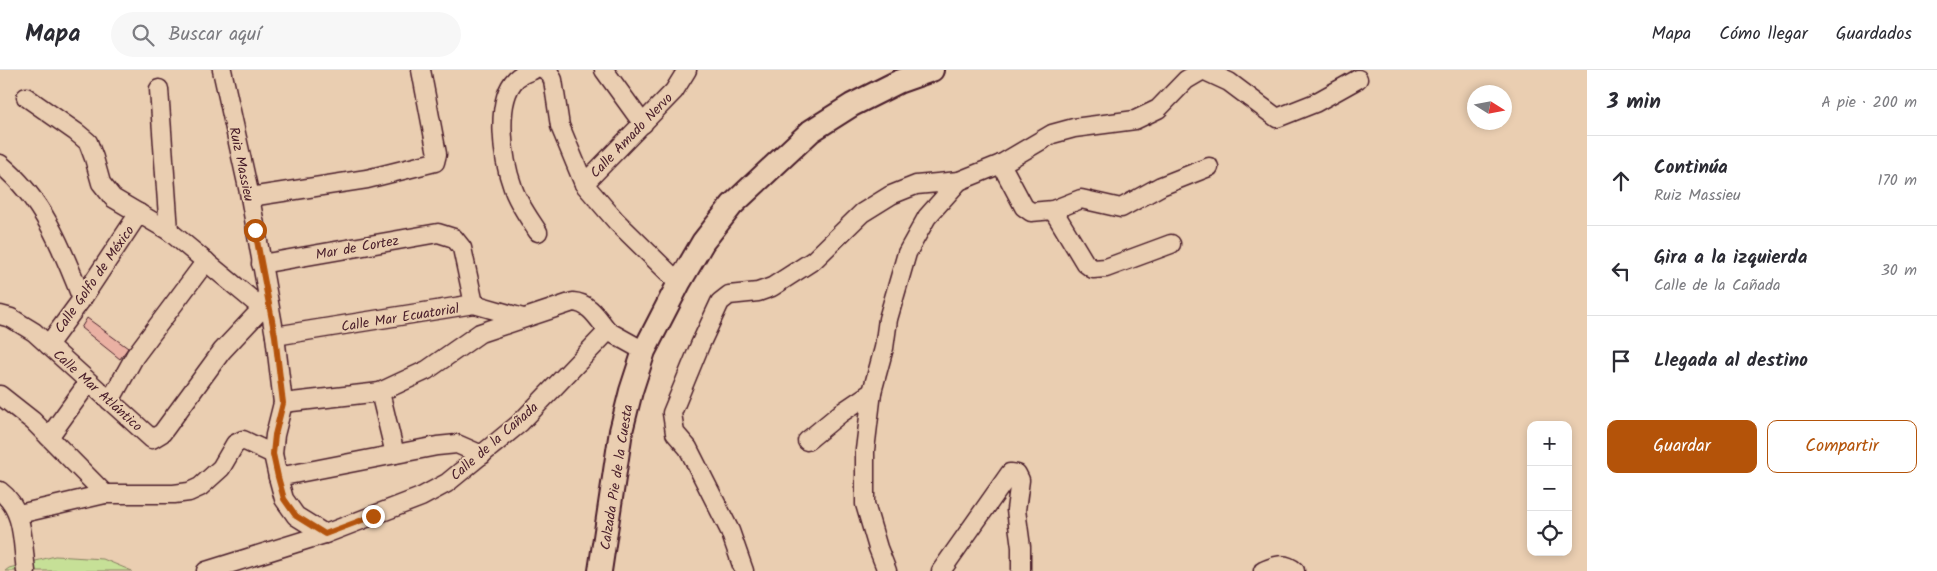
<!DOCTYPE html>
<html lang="es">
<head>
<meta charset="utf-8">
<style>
  :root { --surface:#fff; --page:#f7f7f7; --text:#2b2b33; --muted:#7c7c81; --line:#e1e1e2; --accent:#b45309 }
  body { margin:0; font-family:Kalam,sans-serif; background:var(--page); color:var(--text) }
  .controls { position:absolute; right:15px; bottom:15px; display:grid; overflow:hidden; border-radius:10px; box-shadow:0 2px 8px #0003 }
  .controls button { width:45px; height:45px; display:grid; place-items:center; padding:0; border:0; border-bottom:1px solid var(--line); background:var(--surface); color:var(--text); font:25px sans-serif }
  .compass { position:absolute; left:1467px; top:15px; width:45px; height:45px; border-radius:50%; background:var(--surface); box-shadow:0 2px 8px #0003; rotate:101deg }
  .stop { position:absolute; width:15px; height:15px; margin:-11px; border:4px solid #b45309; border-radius:50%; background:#fff }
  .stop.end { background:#b45309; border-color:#fff; box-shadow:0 1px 5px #0008 }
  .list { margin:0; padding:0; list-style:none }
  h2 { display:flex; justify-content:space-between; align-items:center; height:65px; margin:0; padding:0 20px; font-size:21px }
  h2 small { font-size:16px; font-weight:400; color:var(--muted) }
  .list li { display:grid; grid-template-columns:32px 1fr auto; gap:15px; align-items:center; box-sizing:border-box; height:90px; padding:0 20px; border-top:1px solid var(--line) }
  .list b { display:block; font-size:19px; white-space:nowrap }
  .list p { margin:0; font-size:16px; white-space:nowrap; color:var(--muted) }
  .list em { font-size:16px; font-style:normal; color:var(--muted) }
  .actions { display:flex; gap:10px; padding:15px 20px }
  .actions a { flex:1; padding:11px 0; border:1px solid var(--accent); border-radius:10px; text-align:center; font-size:18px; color:var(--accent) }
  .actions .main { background:var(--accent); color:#fff }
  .icon { flex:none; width:28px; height:28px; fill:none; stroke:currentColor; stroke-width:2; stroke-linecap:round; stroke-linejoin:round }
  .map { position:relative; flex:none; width:1587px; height:501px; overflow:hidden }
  header { display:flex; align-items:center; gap:30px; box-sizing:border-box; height:70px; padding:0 25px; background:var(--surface); border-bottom:1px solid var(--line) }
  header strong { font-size:24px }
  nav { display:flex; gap:28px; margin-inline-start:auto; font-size:18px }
  .search { width:350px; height:45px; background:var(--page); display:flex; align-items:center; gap:12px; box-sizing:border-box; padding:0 18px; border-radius:28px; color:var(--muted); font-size:19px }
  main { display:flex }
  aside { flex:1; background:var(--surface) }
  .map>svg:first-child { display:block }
</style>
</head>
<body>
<header>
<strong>Mapa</strong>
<div class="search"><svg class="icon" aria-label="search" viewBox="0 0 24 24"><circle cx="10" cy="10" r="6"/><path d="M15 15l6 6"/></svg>Buscar aquí</div>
<nav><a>Mapa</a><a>Cómo llegar</a><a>Guardados</a></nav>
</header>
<main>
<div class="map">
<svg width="1587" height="501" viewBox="0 0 1587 501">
  <rect width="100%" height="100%" fill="#eaceb1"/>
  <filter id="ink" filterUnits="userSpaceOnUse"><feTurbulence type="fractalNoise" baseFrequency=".02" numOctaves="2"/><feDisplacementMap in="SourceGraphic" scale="10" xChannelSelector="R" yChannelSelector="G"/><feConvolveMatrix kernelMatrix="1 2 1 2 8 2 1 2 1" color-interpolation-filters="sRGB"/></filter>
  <g filter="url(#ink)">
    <path fill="#c6e097" stroke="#888061" d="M55,486L103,489L132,501H5L9,498Z"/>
    <path fill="#0003" d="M85,261L127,279L130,282L124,291Z"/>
    <path fill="#eab1a3" stroke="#4a1f2b" d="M87,248L128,278L120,289L81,258Z"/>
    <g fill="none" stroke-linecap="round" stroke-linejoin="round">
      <defs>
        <g id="minor">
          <path d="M222,0L250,127L275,266L283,333L275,365L273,384L278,407L284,429L296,446L325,464"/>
          <path d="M533,0C528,2 521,4 516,9C494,31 503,91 513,118C518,133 529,148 538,162"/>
          <path d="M545,0L549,2L553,10L560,56L584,114L616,151L679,213"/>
          <path d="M604,0L643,54"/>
          <path d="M1203,0L1229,12L1277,48L1315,33L1358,9"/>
          <path d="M159,19L169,161"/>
          <path d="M26,27L76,62L88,72L94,88L101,113L113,128L169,161L262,238"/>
          <path d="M0,94C43,129 62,178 82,229"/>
          <path d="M1001,94L1024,137L1031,142L1053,140L1081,129L1121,138L1161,116L1209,97"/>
          <path d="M584,114L674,21L687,0"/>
          <path d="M250,127L367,109L435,92L437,84L421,0"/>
          <path d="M1053,140L1085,193L1093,199L1106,198L1171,174"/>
          <path d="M261,194L438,163L454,168L462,178L474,234"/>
          <path d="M0,245L11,248L34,262L152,369L162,363L222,281L268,232"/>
          <path d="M275,266L474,234L523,248"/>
          <path d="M48,275L82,229L139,143"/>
          <path d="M380,322L395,384"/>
          <path d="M0,325L33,351L105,424"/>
          <path d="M110,331L135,286L206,191"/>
          <path d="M283,333L380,322L427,300L480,263L573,232C590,233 598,249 608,261"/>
          <path d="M49,367L88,313"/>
          <path d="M807,371L841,343L872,322"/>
          <path d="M278,407L437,376L457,374L482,385"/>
          <path d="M0,421C25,440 22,472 26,501"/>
          <path d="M19,444L105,424H174L189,422L200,417L221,398L235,374L243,370L273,384"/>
          <path d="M206,501L325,464L421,427L447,413L520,353L608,261L644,281"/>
          <path d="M744,501L730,461L688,378L675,363L672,343L700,275L720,232L729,225L758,222L772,217L814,190L862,143L891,125L916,115L959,111L1001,94L1052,64L1074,58L1135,50L1158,39L1186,10L1203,0"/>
          <path d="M887,501L878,478L865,434V380L872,322L884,278L888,249L907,183L927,147L959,111"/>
          <path d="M941,501L1010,403L1017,404L1020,410L1016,440L1021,477V501"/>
          <path d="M1263,501C1275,496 1284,491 1295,501"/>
        </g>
        <path id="major" d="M600,501L621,361L631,321L644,281L679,213L703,172L732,135L811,61L852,35L898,12L932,0"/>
      </defs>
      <use href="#minor" stroke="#4a1f2b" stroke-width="21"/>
      <use href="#major" stroke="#4a1f2b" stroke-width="26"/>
      <use href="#minor" stroke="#eaceb1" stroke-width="18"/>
      <use href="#major" stroke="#eaceb1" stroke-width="22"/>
    </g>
  </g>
  <g fill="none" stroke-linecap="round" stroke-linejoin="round" filter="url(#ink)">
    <path stroke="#b45309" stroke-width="6" d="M255,160L275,266L283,333L275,365L273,384L278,407L284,429L296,446L325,464L373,446"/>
  </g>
  <g text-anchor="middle" stroke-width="4" stroke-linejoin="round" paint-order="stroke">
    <g font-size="14" fill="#4a1f2b" stroke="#eaceb1">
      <text transform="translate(631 65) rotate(-46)" y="5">Calle Amado Nervo</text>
      <text transform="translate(242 94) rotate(78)" y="5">Ruiz Massieu</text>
      <text transform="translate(357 177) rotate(-10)" y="5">Mar de Cortez</text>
      <text transform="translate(94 209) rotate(-55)" y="5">Calle Golfo de México</text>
      <text transform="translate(400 247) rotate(-9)" y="5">Calle Mar Ecuatorial</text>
      <text transform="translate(98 320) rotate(42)" y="5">Calle Mar Atlántico</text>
      <text transform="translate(494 371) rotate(-41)" y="5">Calle de la Cañada</text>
      <text transform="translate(616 407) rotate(-81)" y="5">Calzada Pie de la Cuesta</text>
    </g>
  </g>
</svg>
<div class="controls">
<button>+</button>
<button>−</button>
<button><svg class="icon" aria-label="locate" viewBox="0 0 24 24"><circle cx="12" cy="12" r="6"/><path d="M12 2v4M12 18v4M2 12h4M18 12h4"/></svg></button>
</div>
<svg class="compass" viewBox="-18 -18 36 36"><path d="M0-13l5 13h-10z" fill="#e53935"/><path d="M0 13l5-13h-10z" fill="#7c7c81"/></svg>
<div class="stop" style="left:255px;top:160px"></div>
<div class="stop end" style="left:373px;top:446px"></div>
</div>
<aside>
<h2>3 min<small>A pie · 200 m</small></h2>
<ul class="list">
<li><svg class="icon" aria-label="ahead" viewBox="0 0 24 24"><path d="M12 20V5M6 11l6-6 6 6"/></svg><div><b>Continúa</b><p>Ruiz Massieu</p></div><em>170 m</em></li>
<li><svg class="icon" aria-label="left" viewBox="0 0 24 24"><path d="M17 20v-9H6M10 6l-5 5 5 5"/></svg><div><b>Gira a la izquierda</b><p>Calle de la Cañada</p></div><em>30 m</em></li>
<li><svg class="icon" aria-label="arrive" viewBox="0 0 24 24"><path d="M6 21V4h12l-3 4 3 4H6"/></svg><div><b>Llegada al destino</b></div></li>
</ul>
<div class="actions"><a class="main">Guardar</a><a>Compartir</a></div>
</aside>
</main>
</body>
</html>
